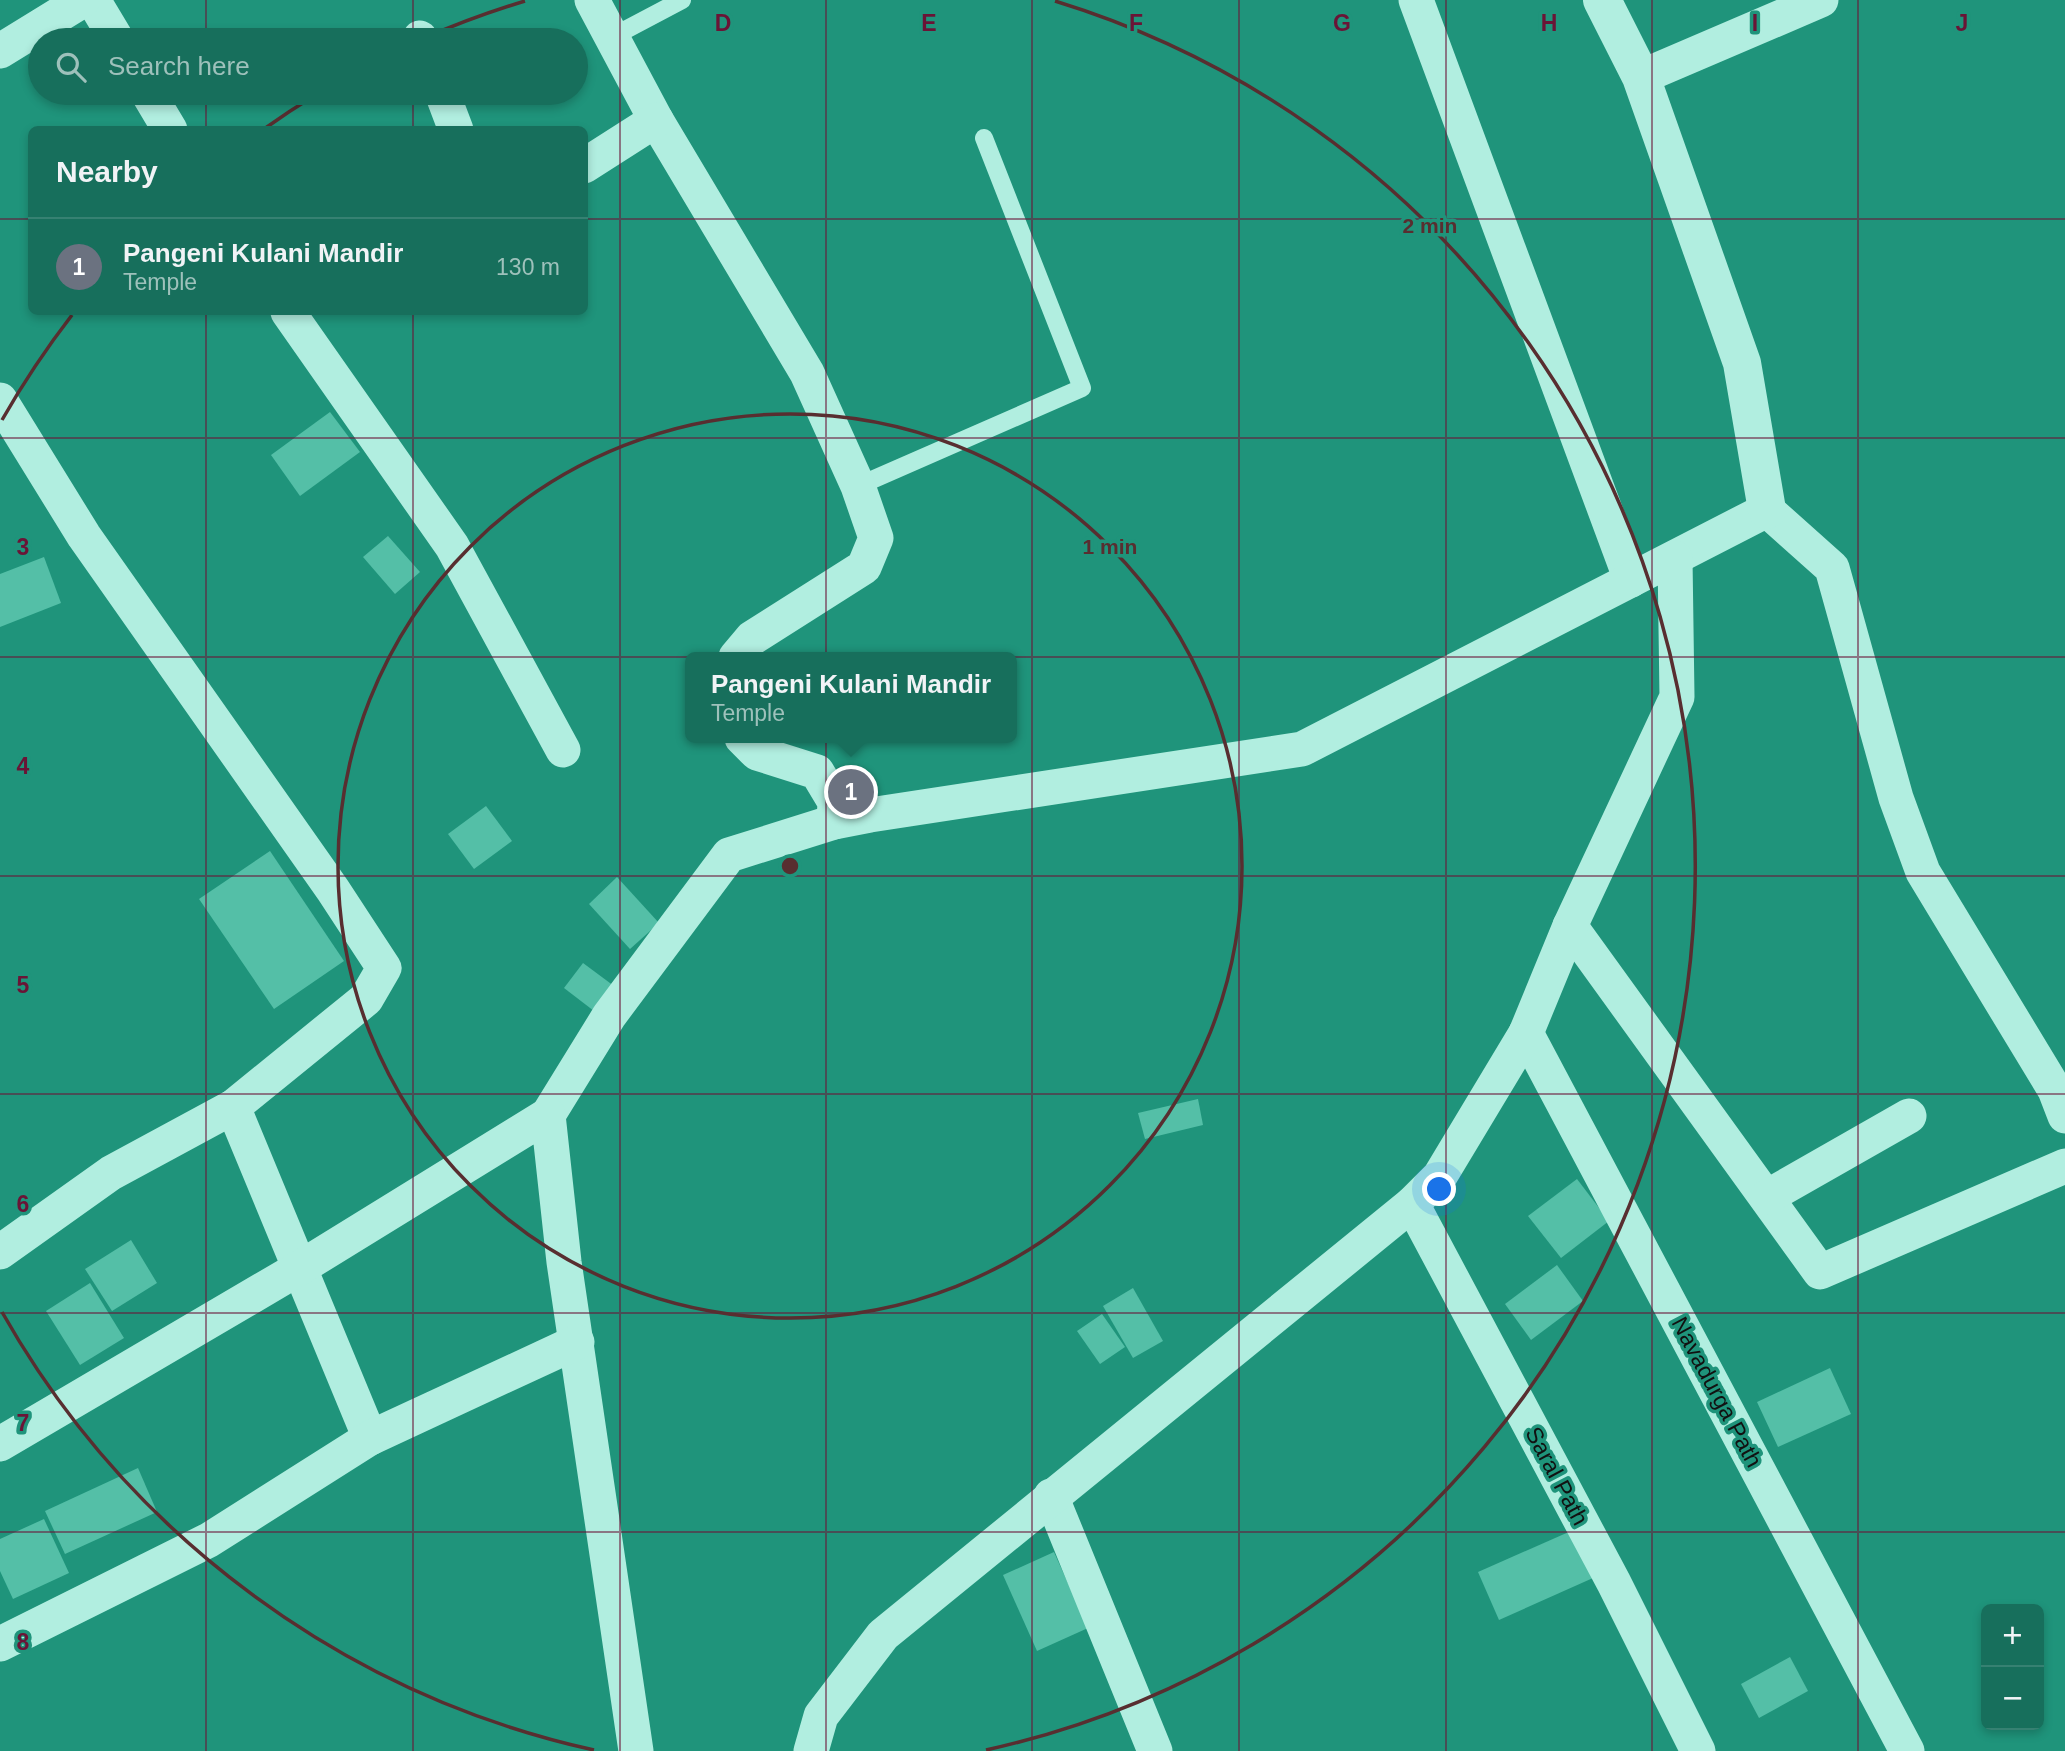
<!DOCTYPE html>
<html lang="en">
<head>
<meta charset="utf-8">
<style>
  :root { --surface:#176f5c; --page:#247765; --text:#f1f3f6; --muted:#9ec1bb; --line:#368172; --accent:#d6ab8b }
  body { margin:0; font-family:Arial,sans-serif; background:var(--page); color:var(--text) }
  .controls { position:absolute; right:21px; bottom:21px; display:grid; overflow:hidden; border-radius:10px; box-shadow:0 4px 10px #0003 }
  .controls button { width:63px; height:63px; display:grid; place-items:center; padding:0; border:0; border-bottom:2px solid var(--line); background:var(--surface); color:var(--text); font:35px sans-serif }
  .you { position:absolute; left:1440px; top:1190px; width:24px; height:24px; margin:-18px; border:5px solid #fff; border-radius:50%; background:#1a73e8; box-shadow:0 0 0 10px #1a73e833 }
  .badge { display:grid; place-items:center; width:46px; height:46px; border-radius:50%; background:var(--accent); color:#fff; font-size:23px; font-weight:700 }
  .pin { position:absolute; translate:-50% -50%; border:4px solid #fff; box-shadow:0 2px 7px #0006 }
  .popup { position:absolute; left:685px; top:652px; width:332px; height:91px; box-sizing:border-box; display:grid; place-content:center; border-radius:10px; background:var(--surface); filter:drop-shadow(0 2px 5px #0005); font-size:23px; white-space:nowrap; color:var(--muted) }
  .popup b { font-size:26px; color:var(--text) }
  .popup::after { content:''; position:absolute; left:50%; top:100%; margin-left:-14px; border:14px solid transparent; border-top-color:var(--surface) }
  .list { margin:0; padding:0; list-style:none }
  h2 { display:flex; justify-content:space-between; align-items:center; height:91px; margin:0; padding:0 28px; font-size:30px }
  h2 small { font-size:23px; font-weight:400; color:var(--muted) }
  .list li { display:grid; grid-template-columns:46px 1fr auto; gap:21px; align-items:center; box-sizing:border-box; height:98px; padding:0 28px; border-top:2px solid var(--line) }
  .list b { display:block; font-size:26px; white-space:nowrap }
  .list p { margin:0; font-size:23px; white-space:nowrap; color:var(--muted) }
  .list em { font-size:23px; font-style:normal; color:var(--muted) }
  .icon { flex:none; width:38px; height:38px; fill:none; stroke:currentColor; stroke-width:2; stroke-linecap:round; stroke-linejoin:round }
  .map { position:relative; flex:none; width:2065px; height:1751px; overflow:hidden }
  .search { position:absolute; background:var(--surface); box-shadow:0 4px 10px #0003; left:28px; top:28px; width:560px; height:77px; display:flex; align-items:center; gap:18px; box-sizing:border-box; padding:0 24px; border-radius:38px; color:var(--muted); font-size:26px }
  .panel { position:absolute; background:var(--surface); box-shadow:0 4px 10px #0003; left:28px; top:126px; width:560px; height:189px; border-radius:10px }
  .map>svg:first-child { display:block }
</style>
</head>
<body>
<div class="map">
<svg width="2065" height="1751" viewBox="0 0 2065 1751">
  <rect width="100%" height="100%" fill="#1f947b"/>
  <g fill="#54bfa7">
    <path d="M330,412L360,452L300,496L271,455Z"/>
    <path d="M388,536L420,572L395,594L363,557Z"/>
    <path d="M44,557L61,603L0,627V574Z"/>
    <path d="M486,806L512,841L474,869L448,834Z"/>
    <path d="M270,851L344,961L274,1009L199,899Z"/>
    <path d="M617,877L659,923L630,949L589,904Z"/>
    <path d="M583,963L614,986L594,1011L564,988Z"/>
    <path d="M1198,1099L1203,1125L1145,1139L1138,1113Z"/>
    <path d="M1577,1179L1609,1221L1561,1258L1528,1216Z"/>
    <path d="M131,1240L157,1283L112,1311L85,1269Z"/>
    <path d="M1557,1265L1583,1301L1531,1340L1505,1304Z"/>
    <path d="M90,1283L124,1338L80,1365L46,1311Z"/>
    <path d="M1133,1288L1163,1341L1133,1358L1103,1306Z"/>
    <path d="M1102,1314L1125,1347L1100,1364L1077,1331Z"/>
    <path d="M1830,1368L1851,1414L1778,1447L1757,1402Z"/>
    <path d="M138,1468L157,1512L65,1554L45,1511Z"/>
    <path d="M44,1519L69,1573L13,1599L0,1571V1539Z"/>
    <path d="M1571,1531L1593,1578L1499,1620L1478,1572Z"/>
    <path d="M1054,1552L1088,1628L1037,1651L1003,1575Z"/>
    <path d="M1790,1657L1808,1691L1759,1718L1741,1684Z"/>
  </g>
  <g fill="none" stroke-linecap="round" stroke-linejoin="round">
    <g stroke="#b1eee0" stroke-width="18">
      <path d="M612,37L682,0"/>
      <path d="M858,486L1082,388L984,138"/>
    </g>
    <g stroke="#b1eee0" stroke-width="35">
      <path d="M93,0L117,40"/>
      <path d="M592,0L656,120L807,373L858,486L876,538L864,567L752,638L736,657"/>
      <path d="M1416,0L1631,580"/>
      <path d="M420,38L421,40"/>
      <path d="M0,51L83,0"/>
      <path d="M1641,77L1821,0"/>
      <path d="M148,93L170,130"/>
      <path d="M442,93L456,130"/>
      <path d="M584,166L656,120"/>
      <path d="M288,312L452,546L563,750"/>
      <path d="M0,400L84,536L333,890L384,968L366,999L233,1107L111,1173L0,1252"/>
      <path d="M742,738L757,753L817,772L835,802L834,822"/>
      <path d="M1570,926L1820,1272L2065,1166"/>
      <path d="M1526,1033L1907,1751"/>
      <path d="M233,1107L370,1438"/>
      <path d="M548,1115L609,1016L729,855L834,822L870,815L1302,749L1767,510L1832,568L1896,798L1923,872L2055,1090L2065,1116"/>
      <path d="M1767,1197L1909,1116"/>
      <path d="M1412,1204L1614,1583L1698,1751"/>
      <path d="M0,1444L298,1269L548,1115L564,1262L636,1751"/>
      <path d="M1051,1496L1155,1751"/>
      <path d="M0,1644L209,1540L370,1438L577,1342"/>
      <path d="M811,1751L821,1716L883,1635L1412,1204L1440,1176L1526,1033L1570,926L1677,697L1675,558"/>
    </g>
    <path stroke="#b1eee0" stroke-width="38" d="M1602,0L1641,77L1742,363L1767,510"/>
  </g>
  <path fill="none" stroke="#6a1436" stroke-width="2" stroke-opacity="0.55" d="M206,0V40M413,0V40M620,0V1751M826,0V1751M1032,0V1751M1239,0V1751M1446,0V1751M1652,0V1751M1858,0V1751M206,93V130M413,93V130M0,219H32M584,219H2065M206,312V1751M413,312V1751M0,438H2065M0,657H2065M0,876H2065M0,1094H2065M0,1313H2065M0,1532H2065"/>
  <g fill="none" stroke="#582e30" stroke-width="3.5">
    <circle cx="790" cy="866" r="452"/>
    <path d="M594 1750A905 905 0 0 1 2 1312M2 420A905 905 0 0 1 72 315M264 129A905 905 0 0 1 317 94M422 39A905 905 0 0 1 525 1M1055 1A905 905 0 0 1 986 1750"/>
  </g>
  <g text-anchor="middle" stroke-width="7" stroke-linejoin="round" paint-order="stroke">
    <g font-size="23" fill="#111" stroke="#1f947b">
      <text transform="translate(1717 1392) rotate(62)" y="8">Navadurga Path</text>
      <text transform="translate(1557 1476) rotate(62)" y="8">Saral Path</text>
    </g>
  </g>
  <g font-size="23" text-anchor="middle" font-weight="bold" fill="#6a1436" stroke="#1f947b" stroke-width="7" stroke-linejoin="round" paint-order="stroke">
    <text x="723" y="31">D</text>
    <text x="929" y="31">E</text>
    <text x="1136" y="31">F</text>
    <text x="1342" y="31">G</text>
    <text x="1549" y="31">H</text>
    <text x="1755" y="31">I</text>
    <text x="1962" y="31">J</text>
    <text x="23" y="555">3</text>
    <text x="23" y="774">4</text>
    <text x="23" y="993">5</text>
    <text x="23" y="1212">6</text>
    <text x="23" y="1431">7</text>
    <text x="23" y="1650">8</text>
  </g>
  <circle cx="790" cy="866" r="10" fill="#582e30" stroke="#1f947b" stroke-width="3.5"/>
  <g font-size="21" text-anchor="middle" font-weight="bold" fill="#582e30" stroke="#1f947b" stroke-width="7" stroke-linejoin="round" paint-order="stroke">
    <text x="1430" y="233">2 min</text>
    <text x="1110" y="554">1 min</text>
  </g>
</svg>
<div class="controls">
<button>+</button>
<button>−</button>
</div>
<div class="you"></div>
<div class="pin badge" style="left:851px;top:792px;background:#6b7280">1</div>
<div class="popup"><b>Pangeni Kulani Mandir</b>Temple</div>
<div class="search"><svg class="icon" aria-label="search" viewBox="0 0 24 24"><circle cx="10" cy="10" r="6"/><path d="M15 15l6 6"/></svg>Search here</div>
<section class="panel">
<h2>Nearby<small></small></h2>
<ul class="list">
<li><span class="badge" style="background:#6b7280">1</span><div><b>Pangeni Kulani Mandir</b><p>Temple</p></div><em>130 m</em></li>
</ul>
</section>
</div>
</body>
</html>
